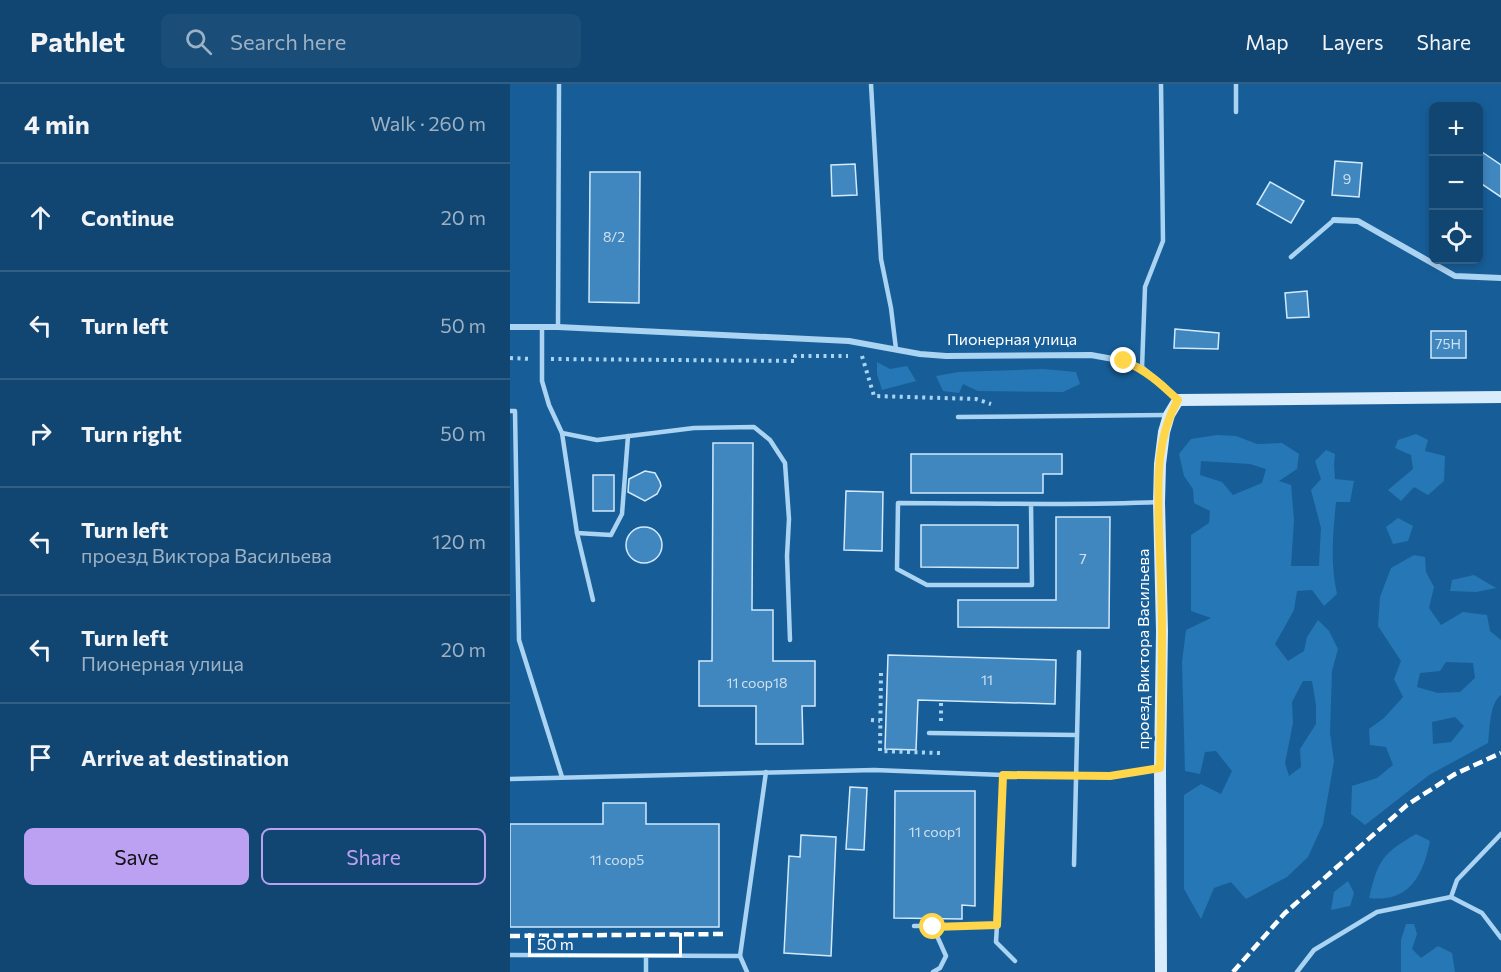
<!DOCTYPE html>
<html lang="en">
<head>
<meta charset="utf-8">
<style>
  :root { --surface:#114672; --page:#1a4d77; --text:#f1f3f6; --muted:#9cb1c4; --line:#305e84; --accent:#bca0f2 }
  body { margin:0; font-family:Commissioner,sans-serif; background:var(--page); color:var(--text) }
  .controls { position:absolute; right:18px; top:18px; display:grid; overflow:hidden; border-radius:9px; box-shadow:0 3px 9px #0003 }
  .controls button { width:54px; height:54px; display:grid; place-items:center; padding:0; border:0; border-bottom:2px solid var(--line); background:var(--surface); color:var(--text); font:30px sans-serif }
  .scale { position:absolute; left:18px; bottom:15px; width:154px; box-sizing:border-box; padding-left:6px; border:3px solid #fff; border-top:0; font-size:16px; line-height:21px; white-space:nowrap; color:#fff; -webkit-text-stroke:4px #175e98; paint-order:stroke }
  .stop { position:absolute; width:18px; height:18px; margin:-14px; border:4px solid #ffd54a; border-radius:50%; background:#fff }
  .stop.end { background:#ffd54a; border-color:#fff; box-shadow:0 2px 6px #0008 }
  .list { margin:0; padding:0; list-style:none }
  h2 { display:flex; justify-content:space-between; align-items:center; height:78px; margin:0; padding:0 24px; font-size:26px }
  h2 small { font-size:20px; font-weight:400; color:var(--muted) }
  .list li { display:grid; grid-template-columns:39px 1fr auto; gap:18px; align-items:center; box-sizing:border-box; height:108px; padding:0 24px; border-top:2px solid var(--line) }
  .list b { display:block; font-size:22px; white-space:nowrap }
  .list p { margin:0; font-size:20px; white-space:nowrap; color:var(--muted) }
  .list em { font-size:20px; font-style:normal; color:var(--muted) }
  .actions { display:flex; gap:12px; padding:18px 24px }
  .actions a { flex:1; padding:14px 0; border:2px solid var(--accent); border-radius:9px; text-align:center; font-size:21px; color:var(--accent) }
  .actions .main { background:var(--accent); color:#111 }
  .icon { flex:none; width:33px; height:33px; fill:none; stroke:currentColor; stroke-width:2; stroke-linecap:round; stroke-linejoin:round }
  .map { position:relative; flex:none; width:991px; height:888px; overflow:hidden }
  header { display:flex; align-items:center; gap:36px; box-sizing:border-box; height:84px; padding:0 30px; background:var(--surface); border-bottom:2px solid var(--line) }
  header strong { font-size:28px }
  nav { display:flex; gap:33px; margin-inline-start:auto; font-size:21px }
  .search { width:420px; height:54px; background:var(--page); display:flex; align-items:center; gap:15px; box-sizing:border-box; padding:0 21px; border-radius:9px; color:var(--muted); font-size:22px }
  main { display:flex }
  aside { flex:1; background:var(--surface) }
  .map>svg:first-child { display:block }
</style>
</head>
<body>
<header>
<strong>Pathlet</strong>
<div class="search"><svg class="icon" aria-label="search" viewBox="0 0 24 24"><circle cx="10" cy="10" r="6"/><path d="M15 15l6 6"/></svg>Search here</div>
<nav><a>Map</a><a>Layers</a><a>Share</a></nav>
</header>
<main>
<aside>
<h2>4 min<small>Walk · 260 m</small></h2>
<ul class="list">
<li><svg class="icon" aria-label="ahead" viewBox="0 0 24 24"><path d="M12 20V5M6 11l6-6 6 6"/></svg><div><b>Continue</b></div><em>20 m</em></li>
<li><svg class="icon" aria-label="left" viewBox="0 0 24 24"><path d="M17 20v-9H6M10 6l-5 5 5 5"/></svg><div><b>Turn left</b></div><em>50 m</em></li>
<li><svg class="icon" aria-label="right" viewBox="0 0 24 24"><path d="M7 20v-9h11M14 6l5 5-5 5"/></svg><div><b>Turn right</b></div><em>50 m</em></li>
<li><svg class="icon" aria-label="left" viewBox="0 0 24 24"><path d="M17 20v-9H6M10 6l-5 5 5 5"/></svg><div><b>Turn left</b><p>проезд Виктора Васильева</p></div><em>120 m</em></li>
<li><svg class="icon" aria-label="left" viewBox="0 0 24 24"><path d="M17 20v-9H6M10 6l-5 5 5 5"/></svg><div><b>Turn left</b><p>Пионерная улица</p></div><em>20 m</em></li>
<li><svg class="icon" aria-label="arrive" viewBox="0 0 24 24"><path d="M6 21V4h12l-3 4 3 4H6"/></svg><div><b>Arrive at destination</b></div></li>
</ul>
<div class="actions"><a class="main">Save</a><a>Share</a></div>
</aside>
<div class="map">
<svg width="991" height="888" viewBox="0 0 991 888">
  <rect width="100%" height="100%" fill="#175e98"/>
  <g fill="#2677b5" fill-rule="evenodd">
    <path d="M367,278L380,285L397,282L406,297L372,306L367,290Z"/>
    <path d="M533,285L566,288L570,300L553,308L468,307L453,300L449,309L433,307L426,292L448,288Z"/>
    <path d="M906,350L918,356L915,367L935,372L934,397L918,411L904,403L891,417L878,406L903,385L901,371L885,364L888,356Z"/>
    <path d="M707,351L726,352L747,360L772,359L789,370L787,385L769,397L781,401L784,436L781,482H809L811,444L801,406L811,395L805,377L816,366L825,370L824,380L825,395L844,397L840,418H826C823,449 820,479 827,510L814,522L802,506L787,507L784,526L765,560L778,577L794,567L797,553L808,536L819,547L828,565L822,587L820,649L824,677L813,740L798,773L777,793L736,815L721,798L704,804L691,835L674,805V711L691,700L711,710L722,687L706,667L695,668L690,690L675,687L672,578L676,546L701,534L681,527V451L699,439L700,427L684,419L683,405L674,392L669,370L681,355ZM691,377L740,380L756,385L752,399L723,411L712,398L690,391ZM793,597H802L806,621V640L790,665L791,683L779,692L775,679L783,639L782,618Z"/>
    <path d="M888,434L903,442L898,457L883,460L876,443Z"/>
    <path d="M904,471L915,473L916,488L924,503L919,524L931,541L953,528L977,531L980,547L991,556V611C979,620 980,645 978,659L919,691L855,741L841,730L842,702L867,694L883,681L876,663L860,661L859,645L874,634L893,613L884,595L891,577L868,542L870,513L881,484ZM936,578L963,579L965,594L950,608L928,609L907,603L910,589L930,587ZM945,633L954,642L941,658L923,660L922,638Z"/>
    <path d="M964,491L986,504L966,508L940,507L942,496Z"/>
    <path d="M906,750L920,757C913,792 899,819 859,814C868,776 872,770 906,750Z"/>
    <path d="M838,797L844,809L840,822L821,826L824,808Z"/>
    <path d="M896,840H904L907,850L902,865L911,874L928,862L942,869L945,888H891V856Z"/>
  </g>
  <g fill="#4087c0" stroke="#d2eafc" stroke-width="1.5">
    <path d="M969,66L991,81V113L969,98Z"/>
    <path d="M825,77L852,79L849,113L822,111Z"/>
    <path d="M345,80L347,111L322,112L321,81Z"/>
    <path d="M80,88H130L129,219L79,218Z"/>
    <path d="M760,98L794,117L781,139L747,120Z"/>
    <path d="M797,207L799,233L777,234L775,209Z"/>
    <path d="M665,245L709,249L708,265L664,264Z"/>
    <rect x="921" y="247" width="35" height="27"/>
    <path d="M203,359H243L242,526H263V577H305V622H292L293,660H246V622H189V577H202Z"/>
    <path d="M401,370H552V390H533V409H401Z"/>
    <path d="M135,387L145,389L150,398L151,402L147,410L135,417L118,408L119,395Z"/>
    <rect x="83" y="391" width="21" height="36"/>
    <path d="M336,407L373,408L372,467L334,466Z"/>
    <path d="M546,433H600L599,544L448,543V516H546Z"/>
    <path d="M411,441H508V484L411,483Z"/>
    <circle cx="134" cy="461" r="18"/>
    <path d="M378,571L546,576L545,620L408,616L406,666L375,665Z"/>
    <path d="M340,703L357,704L354,766L336,765Z"/>
    <path d="M385,707H465V822L452,821V835L384,834Z"/>
    <path d="M93,719H136V740H209V843H0V740H93Z"/>
    <path d="M291,751L326,753L321,872L274,869L279,772L290,773Z"/>
  </g>
  <g fill="none" stroke-linecap="round" stroke-linejoin="round">
    <g stroke="#abd3f2" stroke-width="4" stroke-dasharray="3 4.5" stroke-linecap="butt">
      <path d="M352,272L364,312L466,315L481,320"/>
      <path d="M0,274L22,275"/>
      <path d="M41,275L285,277V272H338"/>
      <path d="M371,589L370,667L430,669"/>
      <path d="M361,636L370,637"/>
      <path d="M431,637V617"/>
    </g>
    <g stroke="#abd3f2" stroke-width="4.5">
      <path d="M361,0L371,175L381,224L386,265"/>
      <path d="M726,0V28"/>
      <path d="M781,173L824,136"/>
      <path d="M32,243V297L39,321L52,349L87,356L184,344L244,343L260,356L275,379L279,435L277,472L280,556"/>
      <path d="M48,243L49,0"/>
      <path d="M632,284L635,203L653,157L651,0"/>
      <path d="M0,327H5L9,556L52,693"/>
      <path d="M448,333L656,331"/>
      <path d="M52,349L67,449L83,516"/>
      <path d="M521,420L522,501H417L387,485L388,419C475,419 562,422 649,418"/>
      <path d="M67,449L101,451L112,430L118,352"/>
      <path d="M419,649L566,651"/>
      <path d="M0,695L364,686L493,691L600,692L647,684"/>
      <path d="M564,781L569,568"/>
      <path d="M941,813L947,796L991,750"/>
      <path d="M487,841L486,858L505,877"/>
      <path d="M404,842L487,841L493,691"/>
      <path d="M423,843L436,872L430,884L423,888"/>
      <path d="M0,871L230,872L256,688"/>
      <path d="M230,872L237,888"/>
      <path d="M136,888V872"/>
      <path d="M787,888L804,866L867,828L941,813L972,829L991,854"/>
    </g>
    <g stroke="#abd3f2" stroke-width="6">
      <path d="M824,136L848,137L945,192L991,194"/>
      <path d="M0,243H48L339,257L410,270L436,272L581,271L614,277L632,284L653,301L667,316"/>
    </g>
    <path stroke="#d9ecfc" stroke-width="12" d="M651,888L650,684L652,547L649,418L650,380L654,348L659,331L668,316L991,313"/>
    <g stroke="#fff" stroke-width="4.5" stroke-dasharray="10 4.5" stroke-linecap="butt">
      <path d="M0,852L213,850"/>
      <path d="M723,888L775,829L897,721L945,690L991,669"/>
    </g>
  </g>
  <g fill="none" stroke-linecap="round" stroke-linejoin="round">
    <path stroke="#ffd54a" stroke-width="8" d="M423,843L487,841L493,691L600,692L650,684C651,638 652,592 652,547C652,513 650,479 649,446C648,402 645,355 668,316C651,300 636,286 614,277"/>
  </g>
  <g text-anchor="middle" stroke-width="6" stroke-linejoin="round" paint-order="stroke">
    <g font-size="14" fill="#cfe1ef">
      <text x="837" y="100">9</text>
      <text x="104" y="158">8/2</text>
      <text x="938" y="265">75Н</text>
      <text x="573" y="480">7</text>
      <text x="477" y="601">11</text>
      <text x="247" y="604">11 соор18</text>
      <text x="425" y="753">11 соор1</text>
      <text x="107" y="781">11 соор5</text>
    </g>
    <g font-size="16" fill="#fff" stroke="#175e98">
      <text x="502" y="261">Пионерная улица</text>
      <text transform="translate(633 565) rotate(-90)" y="6">проезд Виктора Васильева</text>
    </g>
  </g>
</svg>
<div class="controls">
<button>+</button>
<button>−</button>
<button><svg class="icon" aria-label="locate" viewBox="0 0 24 24"><circle cx="12" cy="12" r="6"/><path d="M12 2v4M12 18v4M2 12h4M18 12h4"/></svg></button>
</div>
<div class="scale">50 m</div>
<div class="stop" style="left:423px;top:843px"></div>
<div class="stop end" style="left:614px;top:277px"></div>
</div>
</main>
</body>
</html>
